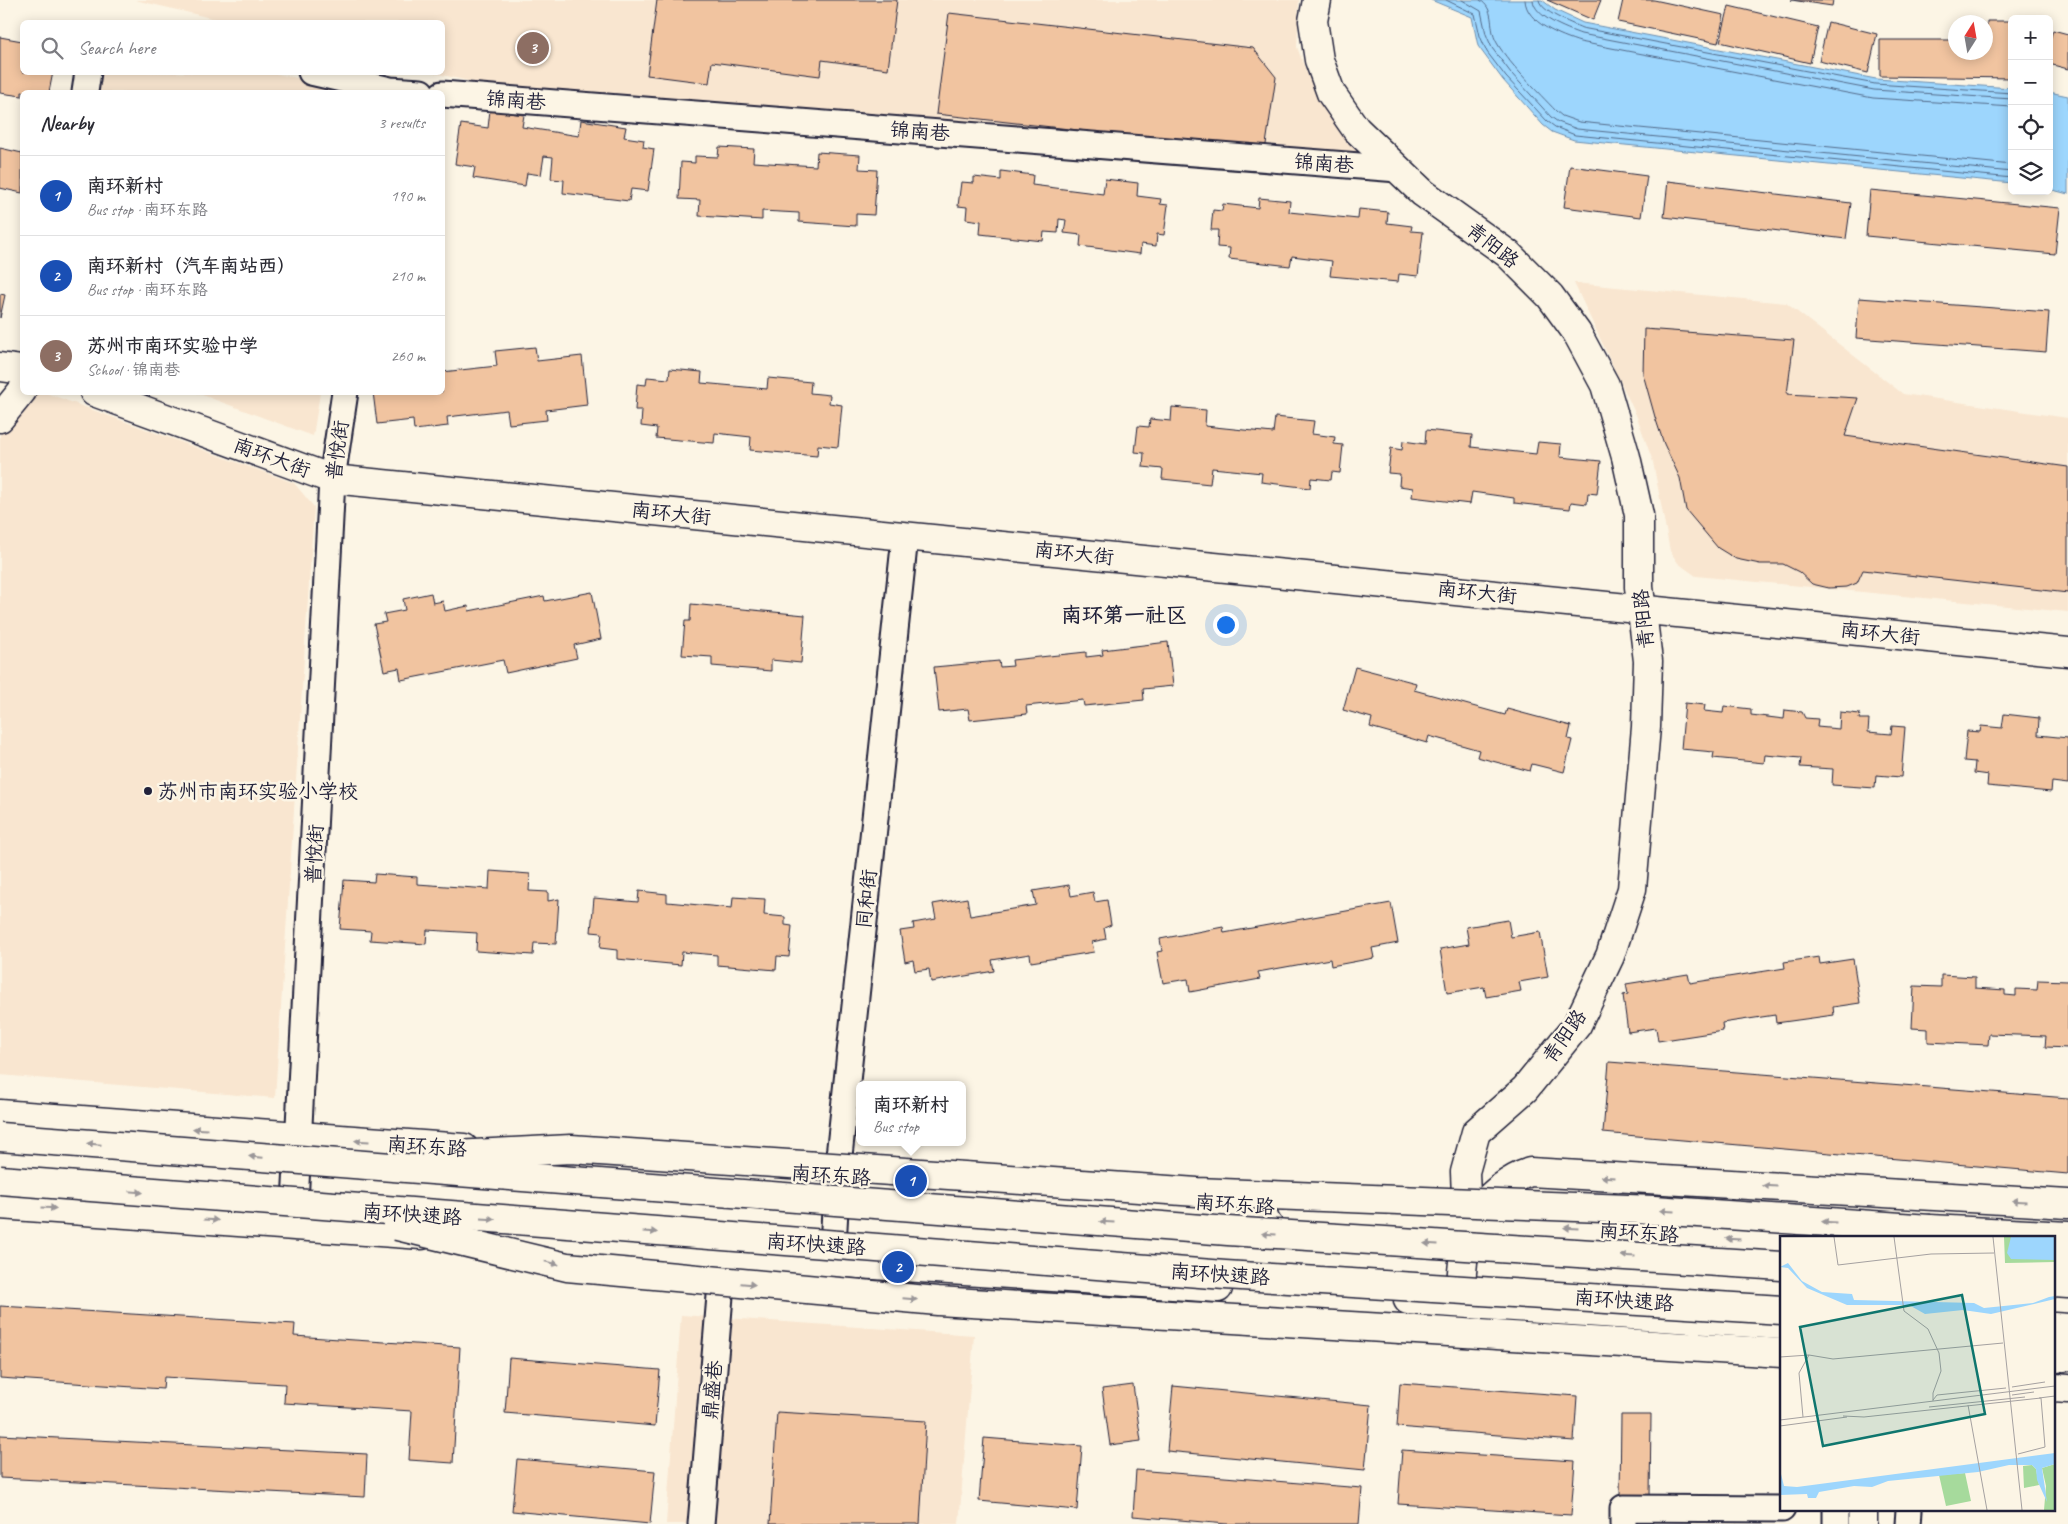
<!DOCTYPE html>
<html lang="en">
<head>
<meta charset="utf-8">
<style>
  :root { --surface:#fff; --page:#f2f2f3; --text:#2b2b33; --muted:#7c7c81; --line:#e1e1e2; --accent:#22223b }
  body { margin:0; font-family:Caveat,"LXGW WenKai TC",sans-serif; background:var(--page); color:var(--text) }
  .controls { position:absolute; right:15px; top:15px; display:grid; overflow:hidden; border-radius:8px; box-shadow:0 2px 12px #0003 }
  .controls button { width:45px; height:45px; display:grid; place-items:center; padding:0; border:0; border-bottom:1px solid var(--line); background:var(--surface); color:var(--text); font:25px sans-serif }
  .compass { position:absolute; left:1948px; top:15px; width:45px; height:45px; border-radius:50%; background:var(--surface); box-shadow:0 2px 12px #0003; rotate:11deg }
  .you { position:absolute; left:1225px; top:624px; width:18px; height:18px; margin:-12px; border:4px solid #fff; border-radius:50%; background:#1a73e8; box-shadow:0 0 0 8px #1a73e833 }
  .badge { display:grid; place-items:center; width:32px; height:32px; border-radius:50%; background:var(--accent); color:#fff; font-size:16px; font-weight:700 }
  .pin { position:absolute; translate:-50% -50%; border:2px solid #fff; box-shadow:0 1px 5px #0006 }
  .popup { position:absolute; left:856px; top:1081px; width:110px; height:65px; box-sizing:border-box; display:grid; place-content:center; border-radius:8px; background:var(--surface); filter:drop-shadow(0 1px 4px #0005); font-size:16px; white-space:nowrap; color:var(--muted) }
  .popup b { font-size:19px; color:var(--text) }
  .popup::after { content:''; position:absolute; left:50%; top:100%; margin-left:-10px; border:10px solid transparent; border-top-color:var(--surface) }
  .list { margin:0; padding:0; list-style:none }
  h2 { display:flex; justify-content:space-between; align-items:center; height:65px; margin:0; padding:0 20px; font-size:21px }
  h2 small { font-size:16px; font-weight:400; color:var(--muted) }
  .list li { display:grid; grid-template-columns:32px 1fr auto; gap:15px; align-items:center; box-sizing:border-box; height:80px; padding:0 20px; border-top:1px solid var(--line) }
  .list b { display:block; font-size:19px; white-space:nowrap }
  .list p { margin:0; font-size:16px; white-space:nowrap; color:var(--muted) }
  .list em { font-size:16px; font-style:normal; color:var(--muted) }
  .icon { flex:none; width:28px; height:28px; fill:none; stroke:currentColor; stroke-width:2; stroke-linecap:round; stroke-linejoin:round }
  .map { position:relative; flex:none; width:2068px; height:1524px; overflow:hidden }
  .search { position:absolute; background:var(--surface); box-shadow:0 2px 12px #0003; left:20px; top:20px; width:425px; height:55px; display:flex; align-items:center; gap:12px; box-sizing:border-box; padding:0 18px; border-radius:8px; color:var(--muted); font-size:19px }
  .panel { position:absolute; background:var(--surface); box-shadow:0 2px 12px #0003; left:20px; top:90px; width:425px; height:305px; border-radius:8px }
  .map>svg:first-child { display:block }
</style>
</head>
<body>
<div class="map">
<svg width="2068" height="1524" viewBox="0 0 2068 1524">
  <rect width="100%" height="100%" fill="#fcf5e5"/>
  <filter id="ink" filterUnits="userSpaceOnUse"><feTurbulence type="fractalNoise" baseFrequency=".02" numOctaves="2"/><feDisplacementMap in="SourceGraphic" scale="10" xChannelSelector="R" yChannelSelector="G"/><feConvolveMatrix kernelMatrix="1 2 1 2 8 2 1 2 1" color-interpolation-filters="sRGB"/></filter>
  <g filter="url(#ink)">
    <g fill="#f9e6d0">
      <path d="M135,0H1299L1297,47L1306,71L1323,105L1367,160L477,83L434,73L442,72V22H228Z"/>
      <path d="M98,72L273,73L363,92H94Z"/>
      <path d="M1574,283L1786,303L1903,394L2068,418V612L1696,576L1686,569L1678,563L1670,551L1653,462L1637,417Z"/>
      <path d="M46,393L294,483L314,507L275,1098L0,1075V420L34,394Z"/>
      <path d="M197,393H320L313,436Z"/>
      <path d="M681,1315L974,1335L959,1524H666Z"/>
    </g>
    <g fill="#9dd6fd" stroke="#6c8eaf">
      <path d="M1431,0H1542L1555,10L1583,23L1876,79L2012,88V183L1574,140L1552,132L1543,125L1503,80L1478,46L1472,17Z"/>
      <path d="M2049,92L2068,96V194L2049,189Z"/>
    </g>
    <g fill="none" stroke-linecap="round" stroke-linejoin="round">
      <g stroke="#536a89" stroke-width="1">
        <path d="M1446,0L1475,14L1480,36L1487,52L1506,77L1547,121L1555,127L1575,135L2012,178"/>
        <path d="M1462,0L1481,11L1486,34L1492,48L1511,73L1551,117L1558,122L1577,129L2012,172"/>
        <path d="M1480,0C1495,9 1489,25 1495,39C1504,59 1540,94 1556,111L1562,116L1579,122L2012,165"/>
        <path d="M1525,0C1526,23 1561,36 1580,42L1873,98L2012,107"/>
        <path d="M1533,0C1534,17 1567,29 1581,34L1874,90L2012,99"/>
        <path d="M1539,0C1541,12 1571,23 1582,28L1875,84L2012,93"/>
      </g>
    </g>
    <g fill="#f1c4a0" stroke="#22223b">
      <path d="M657,0H897L888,69L822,60L820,76L712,62L709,83L647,75Z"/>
      <path d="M1547,0H1601L1593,20Z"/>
      <path d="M1623,0H1654L1724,15L1718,43L1618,22Z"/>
      <path d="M1791,0H1833L1832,6Z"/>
      <path d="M1729,6L1818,27L1810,63L1720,42Z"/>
      <path d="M949,13L1253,48L1276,77L1265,151L936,114Z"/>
      <path d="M1987,21H2012V78L1880,76V40H1956V52H1986Z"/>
      <path d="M1828,22L1877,34L1868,73L1819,61Z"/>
      <path d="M2053,30L2068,34V69L2049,64V43Z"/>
      <path d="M0,37L22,41V72H53L49,92H22V96L0,93Z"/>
      <path d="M490,110L524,115L522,127L579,136L581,120L626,127L624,137L644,140L643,147L654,149L648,191L631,189L629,201L563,193L564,180L551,179L553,157L544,156L541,175L527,173L525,186L473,178L475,167L455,164L461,124L488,128Z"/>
      <path d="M719,147L754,149L753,162L816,166L817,152L860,155L859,169L877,170L874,215L856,214V226L799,222V213L762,211V220L699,216L700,200L679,199L681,162L695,163V156L718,157Z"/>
      <path d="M0,148L22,153V193L0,188Z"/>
      <path d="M1570,166L1647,176L1641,217L1564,207Z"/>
      <path d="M1001,171L1033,175L1032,185L1103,194L1105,179L1138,183L1137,196L1161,199L1160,204L1168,205L1164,235L1157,234L1156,246L1141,244L1140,254L1080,246L1081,235L1064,233L1066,220L1059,219L1058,233L1044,232L1043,241L980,234L981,221L966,219L967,207L958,206L961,182L974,183V177L1001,180Z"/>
      <path d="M1668,181L1851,203L1846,239L1664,217Z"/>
      <path d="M1870,190L2060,208L2055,254L1866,236Z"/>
      <path d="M1259,198L1290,201L1289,212L1358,219L1359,209L1388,212L1387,223L1412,226L1411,231L1423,232L1418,276L1399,274L1398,282L1330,276L1332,261L1292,256L1290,266L1229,259L1230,248L1217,247L1218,230H1211L1213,210L1222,211L1223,204L1258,208Z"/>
      <path d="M0,294L5,295L0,318Z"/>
      <path d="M1859,298L2049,312L2046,352L1856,338Z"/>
      <path d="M1644,329L1794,340L1787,394L1858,398L1845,436L2068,467V593L1863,570L1857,583L1847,587L1829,588L1812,584L1799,572L1783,564H1760L1736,559L1718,548L1686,510L1680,478L1664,444L1655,417L1643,374Z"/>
      <path d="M535,347L537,361L582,356L587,405L546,410L547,420L509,424L507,410L447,417L448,426L414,430L413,420L377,424L373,392H442V372L497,366L495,351Z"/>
      <path d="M670,369L702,372L701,383L767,389L768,378L811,382L810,393L830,395L829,403L842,405L838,447L818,445L817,456L750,450L751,437L715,433L714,443L656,438L657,428L641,426L642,410H635L637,384L646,385L647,377L669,379Z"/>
      <path d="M1172,407L1206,410L1205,426L1273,433L1275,417L1314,421L1312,434L1335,437L1334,444L1343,445L1340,473L1332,472L1331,480L1311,478L1310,488L1261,482L1262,473L1212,468L1210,484L1162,479L1163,469L1143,467L1144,453L1135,452L1138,426L1149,427L1150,419L1171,421Z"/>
      <path d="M1426,430L1472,435L1471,447L1536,454L1538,442L1561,444L1560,457L1601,461L1597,494L1588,493L1587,504L1571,502L1570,509L1514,503V498L1472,492L1470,504L1412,497L1413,488L1399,486L1400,474L1388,473L1391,448L1402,450L1403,441L1425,444Z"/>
      <path d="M592,592L601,639L574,645L577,658L506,673L503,660L401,680L399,668L384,671L374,624L386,622L384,614L405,610L403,599L431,593L433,603L443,601L445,611L468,606L469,611L544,596L545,601Z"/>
      <path d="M691,604L805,615L801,663L771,660V671L712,666V657L682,655L685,621H690Z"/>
      <path d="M1168,642L1173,686L1143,689L1144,700L1084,706L1083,700L1026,706L1027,714L970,720L968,709L939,712L934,667L999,661L1000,667L1013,666L1012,660L1086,652V657L1103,655L1102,650Z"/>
      <path d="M1355,667L1416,683L1414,690L1505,715L1507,709L1571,726L1568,739L1572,740L1564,772L1532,764L1530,771L1477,757L1479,750L1429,736L1427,743L1370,727L1372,718L1343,710Z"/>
      <path d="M1685,703L1705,705L1704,711L1723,713L1724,706L1751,709V715L1784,719L1785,710L1802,712L1805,718L1818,719L1817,727L1839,729L1840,712L1860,714L1859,719H1869L1868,732L1891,734L1892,726L1905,727L1901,777L1876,775L1875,788L1832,785L1833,769L1800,767L1801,758L1765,755L1764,763L1713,758L1714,752L1681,749Z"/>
      <path d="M2004,714L2039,718L2038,735L2068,738V784L2052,782L2051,792L1987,786L1988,775L1974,773L1975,762L1964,761L1967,731L1980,732L1981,726L2002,728Z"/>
      <path d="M490,871L530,874L529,891L548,892V901L559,899L556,944L534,943L533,955L476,951L477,933L427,930L426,944L370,940L371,931L340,929L344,880L374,882L375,874L417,877V884L489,889Z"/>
      <path d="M1069,885L1071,896L1093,892L1095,902L1107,900L1111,925L1104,928L1106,939L1092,942L1094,952L1031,962L1030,954L992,960L994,971L931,982L929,969L915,971L913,960L905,962L900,931L914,929L913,923L936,919L933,904L967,898L970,916L1036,905L1033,891Z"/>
      <path d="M639,891L667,894V902L732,908L733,897L765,899L764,915L785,917V925L792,926L789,957L777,956L776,970L717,965V955L682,952L681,965L617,959V950L600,948L602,933L591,932L594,898L638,902Z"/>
      <path d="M1391,903L1398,943L1372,948L1374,958L1331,966L1330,959L1258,972L1260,979L1190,992L1188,979L1163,983L1157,952L1162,951L1160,939L1223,927L1224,933Z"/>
      <path d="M1508,920L1511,937L1540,932L1548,977L1519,982L1521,991L1486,997L1484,987L1447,993L1440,949L1469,944L1466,927Z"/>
      <path d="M1819,957L1820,964L1853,959L1860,1003L1833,1007L1834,1015L1776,1023L1775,1015L1722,1023L1723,1031L1658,1041L1656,1028L1628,1032L1623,995L1628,994L1626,984L1688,974L1690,983L1785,968L1784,962Z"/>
      <path d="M1941,975L1975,977V988L2005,990V995L2016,996V989L2037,990L2038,980L2068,981V1048L2045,1047L2046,1036L1989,1034L1988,1045L1928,1042V1029L1912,1028L1914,986L1941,987Z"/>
      <path d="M1609,1062L2068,1098V1174L1603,1133Z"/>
      <path d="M0,1306L295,1324L294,1336L460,1347L453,1463L409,1460L412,1411L284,1403L285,1384L164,1377L163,1389L0,1378Z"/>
      <path d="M509,1358L660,1370L655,1426L505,1413Z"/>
      <path d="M1400,1383L1577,1396L1574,1441L1397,1427Z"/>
      <path d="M1133,1385L1141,1441L1110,1445L1102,1389Z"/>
      <path d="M1173,1386L1371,1405L1365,1470L1167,1451Z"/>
      <path d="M777,1412L926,1421L920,1524H770Z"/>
      <path d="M1621,1415H1651L1650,1497H1620Z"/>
      <path d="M0,1435L367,1454L365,1497L0,1478Z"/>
      <path d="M984,1438L1082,1446L1077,1510L979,1501Z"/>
      <path d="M1402,1450L1575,1461L1571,1515L1398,1504Z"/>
      <path d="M517,1459L655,1471L650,1524L512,1511Z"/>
      <path d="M1136,1470L1362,1488L1359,1524H1227L1133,1516Z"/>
    </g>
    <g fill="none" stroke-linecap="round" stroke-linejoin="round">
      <defs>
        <g id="minor">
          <path d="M311,72L390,90L421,92"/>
          <path d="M85,92L88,72"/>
          <path d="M442,94L1398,169"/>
          <path d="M294,1223L332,479L345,392"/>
          <path d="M832,1263L837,1175L905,537"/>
          <path d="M2054,1360L2068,1358"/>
          <path d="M701,1524L723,1260"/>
          <path d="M1623,1524V1508L1782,1509"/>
          <path d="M1836,1524V1510"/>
          <path d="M1908,1524L1909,1510"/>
        </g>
        <g id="tertiary">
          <path d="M1317,0L1313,21L1319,60L1331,93L1356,129L1423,193L1508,254L1550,296L1577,333L1605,385L1626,457L1639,515V587L1648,661L1646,727L1632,889L1610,956L1577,1025L1525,1089L1476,1132L1465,1172L1467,1221L1459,1303"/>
          <path d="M0,367L22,370"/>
          <path d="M94,392L332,479L2068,652"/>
          <path d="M0,418L22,391"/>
          <path d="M1863,1510V1524"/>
        </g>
        <g id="primary">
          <path d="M0,1114L464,1148"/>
          <path d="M0,1205L422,1235"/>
          <path d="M1292,1208L1782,1242"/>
          <path d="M1471,1216C1489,1198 1505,1180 1530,1172L2068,1204"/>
          <path d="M485,1239L1218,1288"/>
          <path d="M2054,1260L2068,1261"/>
          <path d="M1408,1300L1782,1325"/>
          <path d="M2054,1344L2068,1345"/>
        </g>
        <g id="trunk">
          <path d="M1930,1229L2068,1236"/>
          <path d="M2054,1283L2068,1284"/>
          <path d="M2054,1327L2068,1328"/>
          <path d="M1400,1329L1782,1353"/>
          <path d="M2054,1388L2068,1389"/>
        </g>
      </defs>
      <use href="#minor" stroke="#22223b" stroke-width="29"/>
      <use href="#tertiary" stroke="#22223b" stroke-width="31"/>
      <use href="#primary" stroke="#22223b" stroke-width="31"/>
      <use href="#trunk" stroke="#22223b" stroke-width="31"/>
      <use href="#minor" stroke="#fcf5e5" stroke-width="25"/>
      <use href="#tertiary" stroke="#fcf5e5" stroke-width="28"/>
      <use href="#primary" stroke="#fcf5e5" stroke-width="28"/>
      <use href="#trunk" stroke="#fcf5e5" stroke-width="28"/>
      <defs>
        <g id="trunk-bridge">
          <path d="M0,1137L1228,1231L1782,1266"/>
          <path d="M436,1156L571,1149L1197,1192L1654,1210L1930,1229"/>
          <path d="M0,1180L1225,1275L1782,1310"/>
          <path d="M397,1226L567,1267L938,1301L1400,1329"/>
        </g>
      </defs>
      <use href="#trunk-bridge" stroke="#22223b" stroke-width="31" stroke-linecap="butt"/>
      <use href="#trunk-bridge" stroke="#fcf5e5" stroke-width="28"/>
    </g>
    <defs><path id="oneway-solid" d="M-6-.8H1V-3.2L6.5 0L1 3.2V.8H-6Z" transform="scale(1.25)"/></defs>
    <g fill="#9a9698">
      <use href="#oneway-solid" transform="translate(200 1129) rotate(-176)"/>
      <use href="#oneway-solid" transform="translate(362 1141) rotate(-176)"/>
      <use href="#oneway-solid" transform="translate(94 1144) rotate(-175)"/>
      <use href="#oneway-solid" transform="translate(256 1157) rotate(-175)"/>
      <use href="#oneway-solid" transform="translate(1608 1177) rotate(-177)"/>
      <use href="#oneway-solid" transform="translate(1770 1186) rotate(-177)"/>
      <use href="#oneway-solid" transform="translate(136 1192) rotate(5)"/>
      <use href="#oneway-solid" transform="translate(2019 1201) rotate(-177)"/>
      <use href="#oneway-solid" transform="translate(49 1208) rotate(4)"/>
      <use href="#oneway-solid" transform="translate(1667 1211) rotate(-176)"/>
      <use href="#oneway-solid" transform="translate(488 1219) rotate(4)"/>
      <use href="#oneway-solid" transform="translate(211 1220) rotate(4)"/>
      <use href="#oneway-solid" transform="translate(1107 1222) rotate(-176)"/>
      <use href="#oneway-solid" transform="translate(1829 1222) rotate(-176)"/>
      <use href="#oneway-solid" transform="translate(1571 1228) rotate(-176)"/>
      <use href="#oneway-solid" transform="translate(650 1232) rotate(4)"/>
      <use href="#oneway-solid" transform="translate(1269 1234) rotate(-176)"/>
      <use href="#oneway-solid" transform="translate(1733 1239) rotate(-176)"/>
      <use href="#oneway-solid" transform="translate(1431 1244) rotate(-176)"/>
      <use href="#oneway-solid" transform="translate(1628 1256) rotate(-176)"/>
      <use href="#oneway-solid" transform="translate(552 1263) rotate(14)"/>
      <use href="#oneway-solid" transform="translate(748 1284) rotate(5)"/>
      <use href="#oneway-solid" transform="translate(910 1299) rotate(5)"/>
    </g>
  </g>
  <circle fill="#22223b" stroke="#fcf5e5" stroke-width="2" cx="148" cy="791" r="5"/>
  <g text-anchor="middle" stroke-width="5" stroke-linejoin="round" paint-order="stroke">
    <g font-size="20" fill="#22223b" stroke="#fcf5e5">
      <text transform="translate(516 100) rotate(4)" y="7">锦南巷</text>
      <text transform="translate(920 131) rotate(4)" y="7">锦南巷</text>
      <text transform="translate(1324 163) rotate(4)" y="7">锦南巷</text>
      <text transform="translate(1493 245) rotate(38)" y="7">青阳路</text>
      <text transform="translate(337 450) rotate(-82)" y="7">普悦街</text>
      <text transform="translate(272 457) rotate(20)" y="7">南环大街</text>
      <text transform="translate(671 513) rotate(6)" y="7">南环大街</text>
      <text transform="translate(1074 553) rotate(6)" y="7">南环大街</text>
      <text transform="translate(1477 592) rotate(6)" y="7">南环大街</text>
      <text transform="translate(1643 619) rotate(-96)" y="7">青阳路</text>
      <text transform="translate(1880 633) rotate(6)" y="7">南环大街</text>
      <text transform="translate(314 854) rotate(-87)" y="7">普悦街</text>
      <text transform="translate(866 899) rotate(-84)" y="7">同和街</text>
      <text transform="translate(1564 1036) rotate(-55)" y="7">青阳路</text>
      <text transform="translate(427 1146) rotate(4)" y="7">南环东路</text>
      <text transform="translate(831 1175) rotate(4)" y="7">南环东路</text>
      <text transform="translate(1235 1204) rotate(4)" y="7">南环东路</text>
      <text transform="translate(412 1214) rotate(4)" y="7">南环快速路</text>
      <text transform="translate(1639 1232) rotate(4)" y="7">南环东路</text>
      <text transform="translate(816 1244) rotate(4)" y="7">南环快速路</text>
      <text transform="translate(1220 1274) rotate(4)" y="7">南环快速路</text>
      <text transform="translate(1624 1300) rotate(4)" y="7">南环快速路</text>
      <text transform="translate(712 1390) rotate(-85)" y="7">鼎盛巷</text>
    </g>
    <g font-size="20" fill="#22223b" stroke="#fcf5e5" text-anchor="start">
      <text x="158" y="798">苏州市南环实验小学校</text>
    </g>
    <g font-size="21" font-weight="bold" fill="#22223b" stroke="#fcf5e5">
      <text x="1124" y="622">南环第一社区</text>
    </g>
  </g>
  <g transform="translate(1780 1236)">
    <rect width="275" height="275" fill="#fcf5e5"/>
    <path d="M224,1H275V26L225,27ZM275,228V274H264L266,250L262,232ZM252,229L256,233L259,249L244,252L243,230ZM185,237L191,265L166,270L159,239Z" fill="#a6da9c"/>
    <path d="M231,1H275V24L231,23L227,17ZM8,27L22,45L42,56L72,58L74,64L194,67L204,72L253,67L269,61L275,60V63L211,78L183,74L145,78L129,69H67L27,52L8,32L0,31ZM275,217V228L262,232L267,266L257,244L256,233L252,229H229L198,236L108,245L92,251L74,250L39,256L36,262H28L27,258L0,259V234L4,250L17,251Z" fill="#9dd6fd"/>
    <path fill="none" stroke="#a5a1a1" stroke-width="1" d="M54,1L58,29L151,18L214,17M114,1L124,75L148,93L159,117L161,135L153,157V165M213,1L242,274M0,121L29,119L53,123L223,107M232,151L265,146M232,159L254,156M259,162L275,160M153,164L157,159L226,152M188,169L207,274M149,171L245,161M63,180L84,181L261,162M23,181L19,137L29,119M0,184L275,150M0,190L67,181M238,218L265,211L261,162"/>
    <path fill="#0f766e" fill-opacity="0.15" stroke="#0f766e" stroke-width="2.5" d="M182,59L205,178L43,210L20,91Z"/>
    <rect width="275" height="275" fill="none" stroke="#22223b" stroke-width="2.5"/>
  </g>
</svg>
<div class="controls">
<button>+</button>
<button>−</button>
<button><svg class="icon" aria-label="locate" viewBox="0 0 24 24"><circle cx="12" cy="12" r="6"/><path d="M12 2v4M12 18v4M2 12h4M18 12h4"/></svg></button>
<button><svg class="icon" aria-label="layers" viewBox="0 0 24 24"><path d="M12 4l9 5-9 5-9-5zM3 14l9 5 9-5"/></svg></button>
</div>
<svg class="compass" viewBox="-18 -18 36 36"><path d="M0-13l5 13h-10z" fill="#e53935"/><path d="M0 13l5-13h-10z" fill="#7c7c81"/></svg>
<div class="you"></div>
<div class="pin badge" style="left:911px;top:1181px;background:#1a4fb4">1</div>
<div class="popup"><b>南环新村</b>Bus stop</div>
<div class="pin badge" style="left:898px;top:1267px;background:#1a4fb4">2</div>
<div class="pin badge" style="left:533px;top:48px;background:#8d6e63">3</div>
<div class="search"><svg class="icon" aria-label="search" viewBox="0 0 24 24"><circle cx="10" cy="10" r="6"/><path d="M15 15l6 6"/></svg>Search here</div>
<section class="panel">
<h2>Nearby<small>3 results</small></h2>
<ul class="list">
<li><span class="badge" style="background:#1a4fb4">1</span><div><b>南环新村</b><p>Bus stop · 南环东路</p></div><em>190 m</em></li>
<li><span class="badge" style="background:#1a4fb4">2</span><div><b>南环新村（汽车南站西）</b><p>Bus stop · 南环东路</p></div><em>210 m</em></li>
<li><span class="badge" style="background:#8d6e63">3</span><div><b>苏州市南环实验中学</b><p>School · 锦南巷</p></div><em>260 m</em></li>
</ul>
</section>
</div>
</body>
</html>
